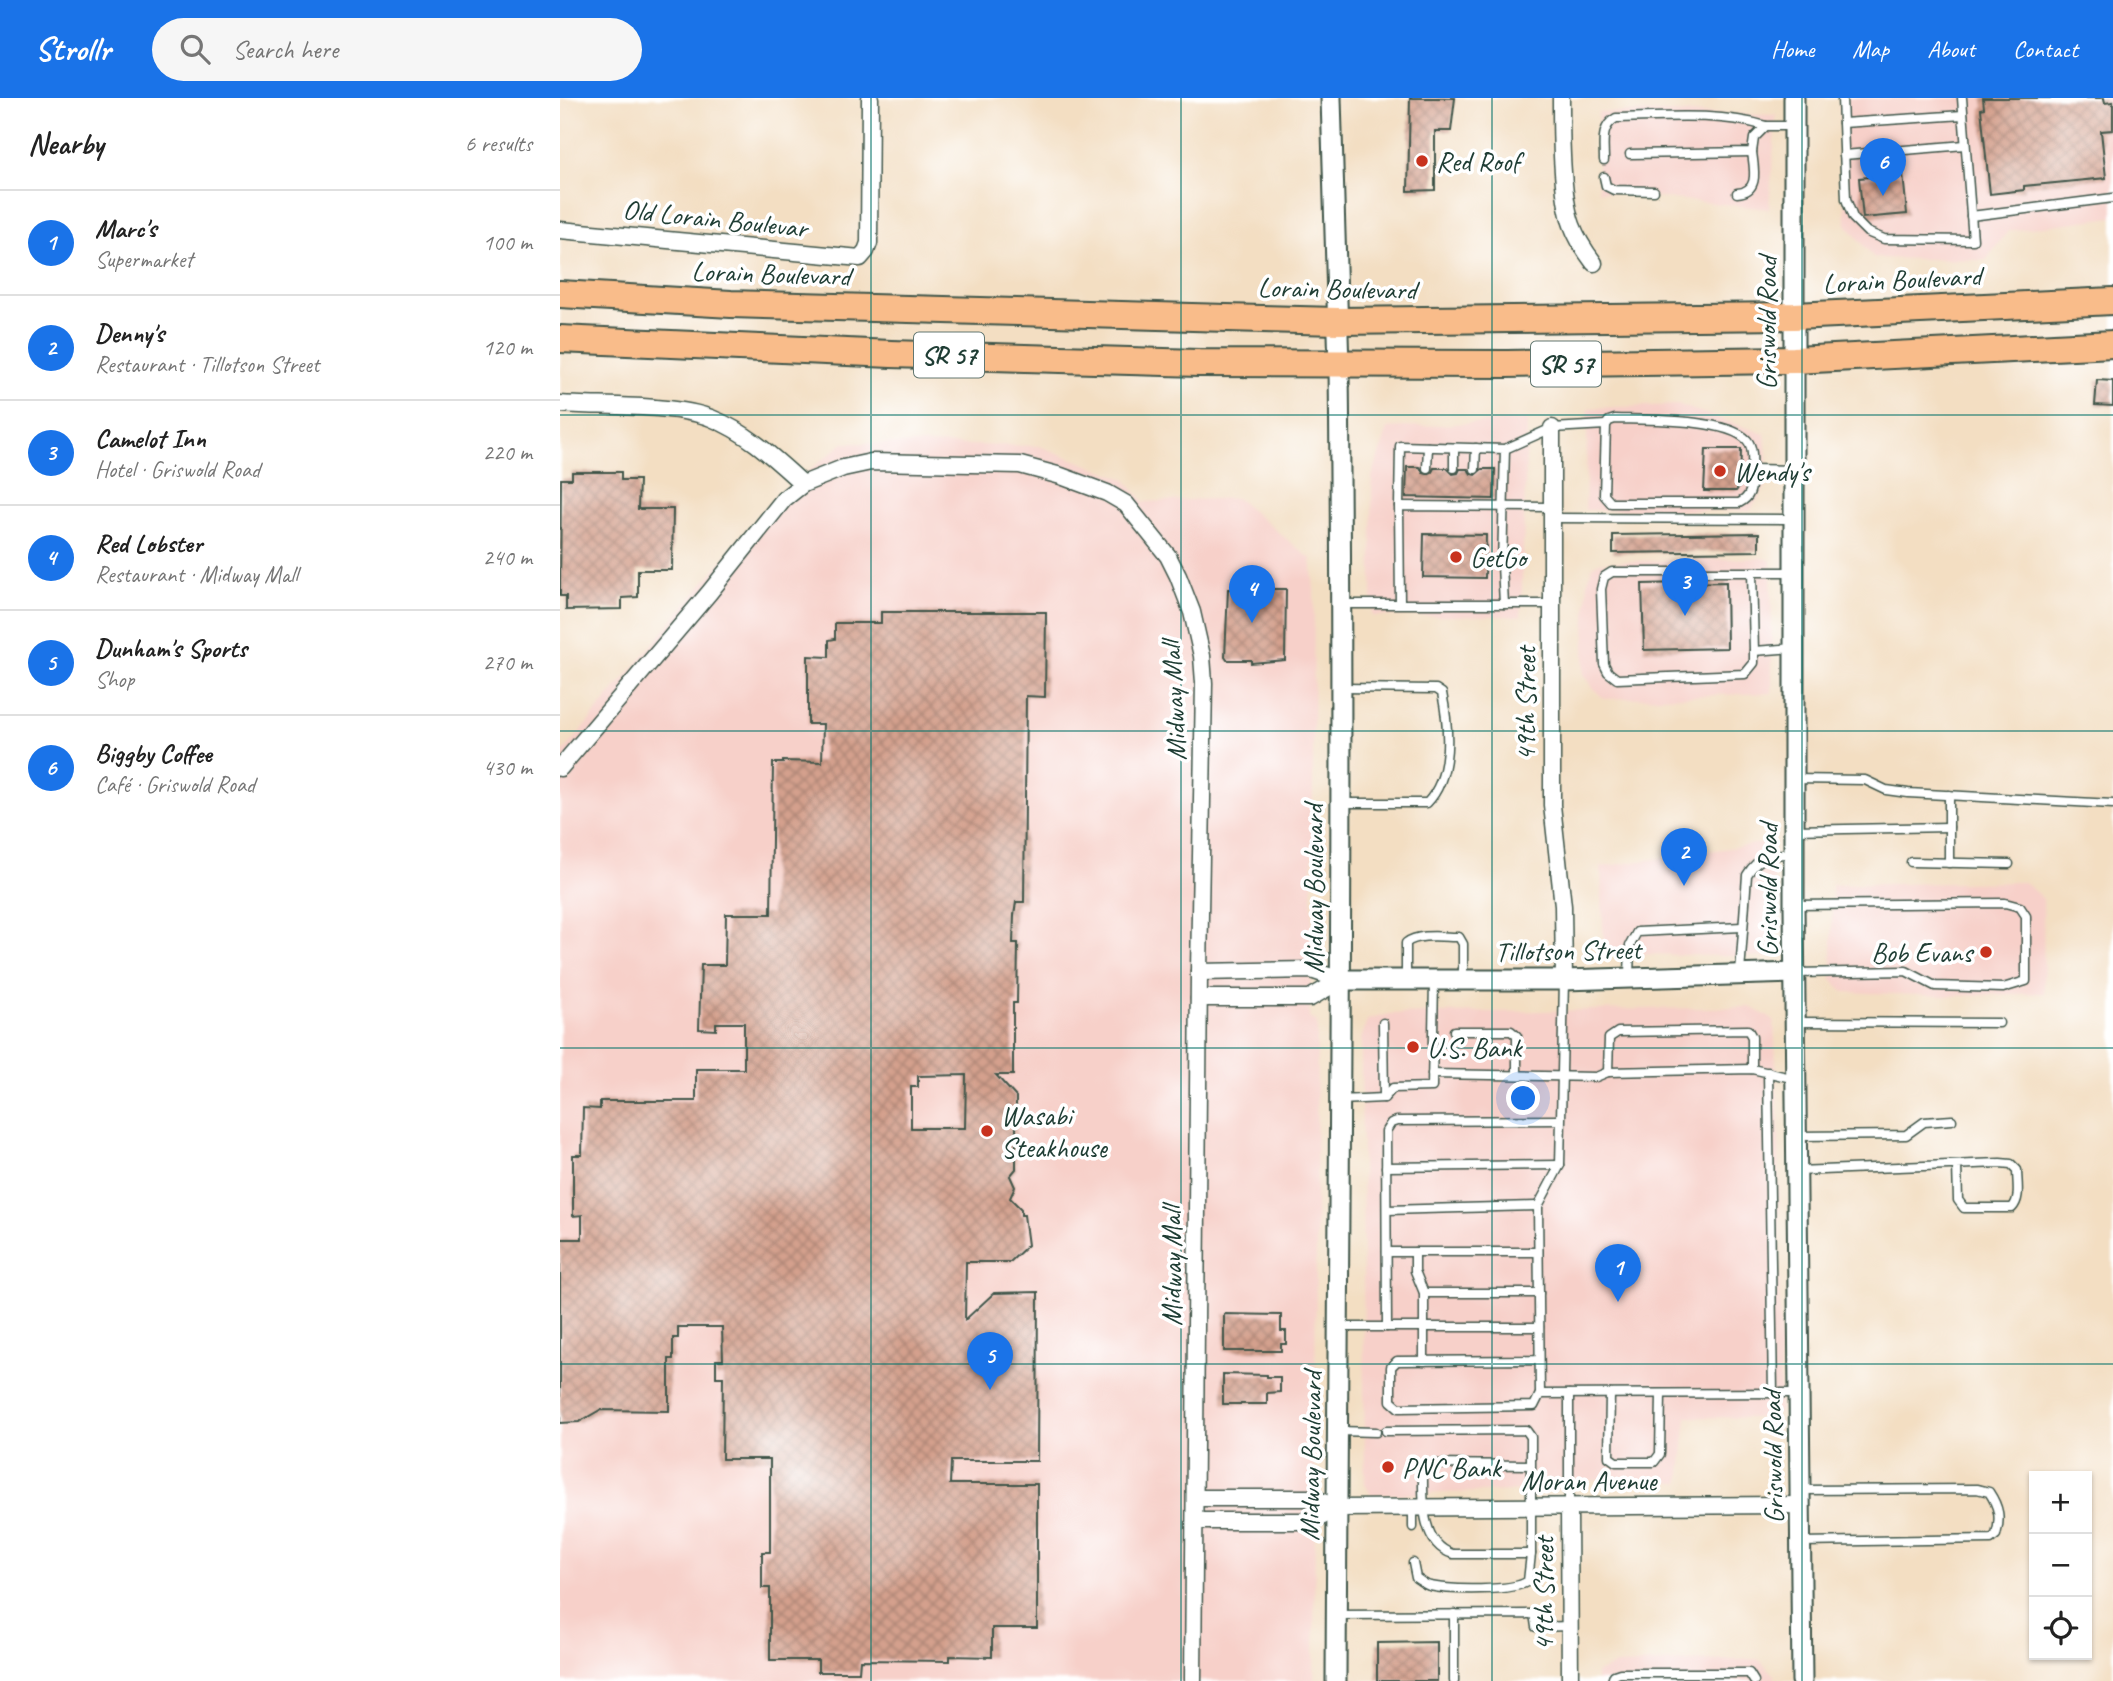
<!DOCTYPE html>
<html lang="en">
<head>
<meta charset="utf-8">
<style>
  :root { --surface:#fff; --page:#f6f6f6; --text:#222; --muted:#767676; --line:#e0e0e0; --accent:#1a73e8 }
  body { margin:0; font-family:Caveat,sans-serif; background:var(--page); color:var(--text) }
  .controls { position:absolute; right:21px; bottom:21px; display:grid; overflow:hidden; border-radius:0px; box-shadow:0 2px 5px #0004 }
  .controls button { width:63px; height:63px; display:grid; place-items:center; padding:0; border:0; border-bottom:2px solid var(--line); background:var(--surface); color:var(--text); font:35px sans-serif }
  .you { position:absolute; left:964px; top:1001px; width:24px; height:24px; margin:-18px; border:5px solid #fff; border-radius:50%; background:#1a73e8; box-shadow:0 0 0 10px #1a73e833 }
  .badge { display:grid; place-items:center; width:46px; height:46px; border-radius:50%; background:var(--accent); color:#fff; font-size:23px; font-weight:700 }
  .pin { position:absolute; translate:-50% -58px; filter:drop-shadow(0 2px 4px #0008) }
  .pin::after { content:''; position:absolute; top:37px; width:24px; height:21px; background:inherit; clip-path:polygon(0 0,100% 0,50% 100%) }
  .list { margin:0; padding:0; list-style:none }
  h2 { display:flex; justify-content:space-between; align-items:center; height:91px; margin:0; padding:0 28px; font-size:30px }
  h2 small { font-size:23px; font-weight:400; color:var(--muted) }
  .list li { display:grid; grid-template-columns:46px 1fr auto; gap:21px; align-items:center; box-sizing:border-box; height:105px; padding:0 28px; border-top:2px solid var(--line) }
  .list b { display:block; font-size:26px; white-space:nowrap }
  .list p { margin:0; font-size:23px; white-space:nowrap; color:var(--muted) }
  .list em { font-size:23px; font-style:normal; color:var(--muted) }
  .icon { flex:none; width:38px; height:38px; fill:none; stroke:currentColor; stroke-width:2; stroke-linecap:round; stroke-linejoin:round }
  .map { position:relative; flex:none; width:1553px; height:1583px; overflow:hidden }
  header { display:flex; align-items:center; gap:42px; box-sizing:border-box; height:98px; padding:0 35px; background:var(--accent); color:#fff }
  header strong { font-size:33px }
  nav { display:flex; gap:38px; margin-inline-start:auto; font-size:24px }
  .search { width:490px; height:63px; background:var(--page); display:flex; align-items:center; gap:18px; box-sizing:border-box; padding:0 24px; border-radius:38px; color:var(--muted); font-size:26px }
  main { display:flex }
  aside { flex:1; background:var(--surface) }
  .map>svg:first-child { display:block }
</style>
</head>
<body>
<header>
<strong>Strollr</strong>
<div class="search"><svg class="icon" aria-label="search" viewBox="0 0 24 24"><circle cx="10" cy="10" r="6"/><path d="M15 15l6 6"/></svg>Search here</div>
<nav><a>Home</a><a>Map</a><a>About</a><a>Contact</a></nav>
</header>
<main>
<aside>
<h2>Nearby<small>6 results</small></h2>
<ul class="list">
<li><span class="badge">1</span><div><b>Marc's</b><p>Supermarket</p></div><em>100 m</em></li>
<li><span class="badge">2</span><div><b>Denny's</b><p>Restaurant · Tillotson Street</p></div><em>120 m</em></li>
<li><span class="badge">3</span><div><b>Camelot Inn</b><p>Hotel · Griswold Road</p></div><em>220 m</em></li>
<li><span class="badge">4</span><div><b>Red Lobster</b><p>Restaurant · Midway Mall</p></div><em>240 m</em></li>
<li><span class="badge">5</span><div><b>Dunham's Sports</b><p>Shop</p></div><em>270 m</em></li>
<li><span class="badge">6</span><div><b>Biggby Coffee</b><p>Café · Griswold Road</p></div><em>430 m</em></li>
</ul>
</aside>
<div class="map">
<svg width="1553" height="1583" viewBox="0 0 1553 1583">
  <defs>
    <pattern id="building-cross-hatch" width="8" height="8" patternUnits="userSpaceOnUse" patternTransform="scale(1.75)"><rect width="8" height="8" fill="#d4a08d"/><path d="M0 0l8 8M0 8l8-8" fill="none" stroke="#ab8474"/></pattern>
  </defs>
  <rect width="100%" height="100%" fill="#fff"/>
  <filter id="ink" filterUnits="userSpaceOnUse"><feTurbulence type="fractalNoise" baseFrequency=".0143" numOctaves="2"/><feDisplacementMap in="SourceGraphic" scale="14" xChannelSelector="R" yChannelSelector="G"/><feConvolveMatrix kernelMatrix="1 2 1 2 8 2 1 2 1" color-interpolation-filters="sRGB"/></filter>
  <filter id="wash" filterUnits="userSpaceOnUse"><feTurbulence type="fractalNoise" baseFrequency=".00686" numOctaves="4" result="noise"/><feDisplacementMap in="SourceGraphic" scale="28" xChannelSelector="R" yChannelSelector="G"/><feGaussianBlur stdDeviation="1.57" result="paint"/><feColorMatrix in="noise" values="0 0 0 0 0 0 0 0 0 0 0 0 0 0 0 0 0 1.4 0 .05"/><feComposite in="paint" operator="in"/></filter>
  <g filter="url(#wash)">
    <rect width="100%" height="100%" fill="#f3dec2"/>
    <g fill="#f7d0c9">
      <path d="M1279,0H1553V119L1448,133L1426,162L1314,160L1286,126Z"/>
      <path d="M1038,14L1216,17L1209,111L1038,93Z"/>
      <path d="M1119,307L1205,336L1209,384L1190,413L1025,412L1028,310Z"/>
      <path d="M967,322L961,518H812V379L828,330Z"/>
      <path d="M284,345L479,348L565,381L584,404L676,400L751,461L754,491L752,853L749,920L757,924L754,1583H0V658L215,399Z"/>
      <path d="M1202,460L1211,462L1212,595L1044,601L1034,591L1023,576L1028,483L1032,468L1040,464Z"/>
      <path d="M1210,744L1214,774L1215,848L1208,859L1044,855L1041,769Z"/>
      <path d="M1464,784L1483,801L1484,895L1385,898L1284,894L1272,882V787Z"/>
      <path d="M1190,909L1214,922L1219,1030L1220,1314L1206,1320L1127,1319L1120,1385L996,1381L997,1392L811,1397L805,1386L801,942L807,922L830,916Z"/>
      <path d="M1198,1561L1215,1577V1583H1036V1575L1056,1567Z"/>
    </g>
    <g id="blocks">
      <g fill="url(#building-cross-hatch)" fill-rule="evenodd">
        <path d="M850,0H895L891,33H875V92L848,93Z"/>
        <path d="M1423,0H1544L1545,5L1553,4V32L1541,33L1546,80L1464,88V92L1430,96L1421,11L1424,10Z"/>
        <path d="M1343,76L1347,116L1303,120L1299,80Z"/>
        <path d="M1537,282L1553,283V308L1535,307Z"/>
        <path d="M1146,351H1181L1180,388L1176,393H1144Z"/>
        <path d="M847,369H860L863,375L867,376L872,374L874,370H887L893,376L898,375L900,371H908L911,376L915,377L922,371H935L934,401L846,399Z"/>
        <path d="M12,374H61V382H79L78,411H113L112,472H78V499L62,500V511L6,512V498H0L1,381H12Z"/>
        <path d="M1199,435V453L1053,455V437Z"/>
        <path d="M864,436L926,437L925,480L863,479Z"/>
        <path d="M679,481H701V491H726L725,562L691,565V562H667L665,559L668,491H674V484L679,485Z"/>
        <path d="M1166,484L1167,550L1084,552L1082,486Z"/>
        <path d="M321,514H486L485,599L466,598L464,804H456L454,817L453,845H458L457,905H453V977H436L456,999V1071L450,1078L455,1089L450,1100L461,1111V1117H464L468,1147L450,1164H406L405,1222L434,1195L478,1194L477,1363H391L390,1386H477V1530H432V1559L390,1558V1563L300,1562L299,1574H258V1562H210V1490H202V1454H210V1361H162L163,1279H156V1262H163L162,1229H118V1240H113V1261H109V1313L40,1312L19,1324L0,1325V1141H22V1117L13,1118V1057H22L23,1010L40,1011V1003H136V971H184V925H156V932L139,931L141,867H165L166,816H211L213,665H223V663L262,664L263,626H248V558L269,559V542L275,541V525H321ZM406,977L405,1030H351V989H358V978Z"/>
        <path d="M664,1216L721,1217V1233H726V1246H721V1253H664Z"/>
        <path d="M663,1276L707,1277V1279H720V1294L707,1295V1306H663Z"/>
        <path d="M877,1544V1583H817V1545Z"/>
      </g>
    </g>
  </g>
  <g filter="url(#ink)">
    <use href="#blocks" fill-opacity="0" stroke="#3f5549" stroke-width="2"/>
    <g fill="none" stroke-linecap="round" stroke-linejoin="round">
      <defs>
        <g id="service">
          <path d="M1282,0L1286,101L1293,120L1307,134L1324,141L1413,142L1402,0"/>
          <path d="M1283,25L1403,17"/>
          <path d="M1070,56L1192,54L1194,40L1206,28H1234"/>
          <path d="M1284,57L1405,47"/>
          <path d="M1044,62C1044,46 1040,29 1056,20C1106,19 1158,14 1206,28"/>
          <path d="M1044,79L1046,88L1054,92L1094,93"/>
          <path d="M1177,95C1200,94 1194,71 1192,54"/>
          <path d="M1411,118L1553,100"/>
          <path d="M1055,321C1085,322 1166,320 1187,342C1194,350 1192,364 1192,374C1191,388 1193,398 1179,405H1051L1044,397L1046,327L1049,323Z"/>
          <path d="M894,350V370"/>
          <path d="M945,351L992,330L1046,327"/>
          <path d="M867,370L868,349"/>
          <path d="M915,371L916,350"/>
          <path d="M1192,371L1234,372"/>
          <path d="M839,408L840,348L945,351L942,467L944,506"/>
          <path d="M990,420L1232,421"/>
          <path d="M1192,474L1194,553"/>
          <path d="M840,505L839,408L991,409"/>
          <path d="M780,506H991"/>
          <path d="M1234,550L1194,553V565L1185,576L1057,581L1048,574L1044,566L1041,491L1044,479L1052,474H1234"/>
          <path d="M780,590L876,591L882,595C889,629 893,678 867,705H781"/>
          <path d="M1234,681L1305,682L1326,692L1348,695L1553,706"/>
          <path d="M1389,697V765"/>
          <path d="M1234,732L1389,729"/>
          <path d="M1351,764L1449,766"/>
          <path d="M1234,807L1445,805L1460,809L1466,818V883L1443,890L1375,888L1346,873L1235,875"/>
          <path d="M1180,875L1187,777C1199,757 1212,757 1234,755"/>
          <path d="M1069,878L1070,847L1077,834L1182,829"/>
          <path d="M846,882V845C859,835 883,839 899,839L903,846V882"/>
          <path d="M1236,924L1439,925"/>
          <path d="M823,925L824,1000"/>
          <path d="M894,933H951L957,938V977"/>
          <path d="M1048,974L1049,940L1058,934L1188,932L1192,939V971"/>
          <path d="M1208,974L1213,1295"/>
          <path d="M872,976L1036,979L1048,974L1192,971L1236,981"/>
          <path d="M780,1002L824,1000L833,990L872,989L874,883"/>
          <path d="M1237,1038L1346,1037L1364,1024L1392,1022"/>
          <path d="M826,1069L1000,1067"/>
          <path d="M1237,1073L1440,1065L1451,1066L1457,1072C1457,1085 1461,1101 1452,1110H1404L1398,1102L1397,1067"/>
          <path d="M827,1112L978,1108"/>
          <path d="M827,1154H978"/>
          <path d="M855,1154V1173L864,1195V1263"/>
          <path d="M864,1195H979"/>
          <path d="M780,1229H979"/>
          <path d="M827,1229L826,1033L831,1025L837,1023L1000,1022"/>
          <path d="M979,1262L837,1263L831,1269V1303L839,1310L974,1308L980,1296L978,1108L1000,1067L1004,882"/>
          <path d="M980,1296L1239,1295"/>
          <path d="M1050,1296L1049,1359L1056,1364H1094L1100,1356L1101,1296"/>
          <path d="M778,1333L816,1334"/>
          <path d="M826,1333L966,1332L971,1339V1456H893C860,1446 863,1400 863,1371L869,1366L971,1367"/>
          <path d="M1009,1409V1296"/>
          <path d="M853,1410V1429"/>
          <path d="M1241,1444L1431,1441L1436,1437C1441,1420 1439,1409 1429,1394L1417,1391L1241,1392"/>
          <path d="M853,1465L856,1480C861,1483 865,1487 870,1488C888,1492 954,1494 968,1483L971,1456"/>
          <path d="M776,1517L974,1516L976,1529L1010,1528"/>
          <path d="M894,1583V1516"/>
          <path d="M1052,1583L1054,1577L1060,1575H1189L1194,1583"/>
        </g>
        <g id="minor">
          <path d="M1001,0C1001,33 1001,98 1012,127C1017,141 1025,153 1034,165"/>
          <path d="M0,132L300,160L306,153L309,145L310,0"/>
          <path d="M0,306C41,309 115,306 151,320C187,334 214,360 243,386"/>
          <path d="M992,330V707L1003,808L1004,882"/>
          <path d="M0,670L149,495L224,401L243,386L283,370L311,364L460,367L501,378L547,395L566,406L608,458L618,478L632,514L642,558L644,585L639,874L633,1583"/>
          <path d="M639,874L751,872L781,882"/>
          <path d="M639,900H750L781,882"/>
          <path d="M636,1400H754L777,1410L1240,1407"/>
          <path d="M1009,1409L1010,1583"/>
          <path d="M635,1423H754L777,1410"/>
        </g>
        <g id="tertiary">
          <path d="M771,0C774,90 777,180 779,270C784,708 778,1145 776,1583"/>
          <path d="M1234,0V807L1242,1583"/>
          <path d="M781,882H1004L1235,875"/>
        </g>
        <g id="trunk">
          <path d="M0,196L171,206L777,223L1234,218L1553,203"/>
          <path d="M0,241L331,256L639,265L947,266L1234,262L1553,246"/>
        </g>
      </defs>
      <use href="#service" stroke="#3f5549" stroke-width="11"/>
      <use href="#minor" stroke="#3f5549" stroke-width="19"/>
      <use href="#tertiary" stroke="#3f5549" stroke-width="23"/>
      <use href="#trunk" stroke="#3f5549" stroke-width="30"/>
      <use href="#service" stroke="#fff" stroke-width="8"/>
      <use href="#minor" stroke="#fff" stroke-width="16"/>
      <use href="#tertiary" stroke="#fff" stroke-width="19"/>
      <use href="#trunk" stroke="#f9bc8a" stroke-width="26"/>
    </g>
  </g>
  <path fill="none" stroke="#0f766e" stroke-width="2" stroke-opacity="0.55" d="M311,0V1583M621,0V1583M932,0V1583M1242,0V1583M0,317H1553M0,633H1553M0,950H1553M0,1266H1553"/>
  <g fill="#c8321e" stroke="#fff" stroke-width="2.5">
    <circle cx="862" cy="63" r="7"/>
    <circle cx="1160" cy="373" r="7"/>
    <circle cx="896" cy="459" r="7"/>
    <circle cx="1426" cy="854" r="7"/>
    <circle cx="853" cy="949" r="7"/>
    <circle cx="427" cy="1033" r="7"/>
    <circle cx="828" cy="1369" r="7"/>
  </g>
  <g text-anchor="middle" stroke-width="7" stroke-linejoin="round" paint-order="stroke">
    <g fill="#fff" stroke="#627771" stroke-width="2">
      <rect x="354" y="234.5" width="70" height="45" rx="5"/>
      <rect x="971" y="243.5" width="70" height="45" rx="5"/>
    </g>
    <g font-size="26" font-weight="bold" fill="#1f3d34">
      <text x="389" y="266">SR 57</text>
      <text x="1006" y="275">SR 57</text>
    </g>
    <g font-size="28" fill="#1f3d34" stroke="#fff" text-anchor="start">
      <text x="876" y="73">Red Roof</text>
      <text x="1174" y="383">Wendy's</text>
      <text x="910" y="469">GetGo</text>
      <text x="1412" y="864" text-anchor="end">Bob Evans</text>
      <text x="867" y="959">U.S. Bank</text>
      <text x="441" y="1027">Wasabi<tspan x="441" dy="32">Steakhouse</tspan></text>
      <text x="842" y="1379">PNC Bank</text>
    </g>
    <g font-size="28" fill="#1f3d34" stroke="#fff">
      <text transform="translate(155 120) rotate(6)" y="10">Old Lorain Boulevar</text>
      <text transform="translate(211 175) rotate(2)" y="10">Lorain Boulevard</text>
      <text transform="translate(1342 181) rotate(-3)" y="10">Lorain Boulevard</text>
      <text transform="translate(777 190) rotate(1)" y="10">Lorain Boulevard</text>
      <text transform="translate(1206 225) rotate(-90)" y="10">Griswold Road</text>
      <text transform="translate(613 603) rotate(-93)" y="10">Midway Mall</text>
      <text transform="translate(965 606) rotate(-90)" y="10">49th Street</text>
      <text transform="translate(753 791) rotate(-90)" y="10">Midway Boulevard</text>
      <text transform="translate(1207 792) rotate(-90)" y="10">Griswold Road</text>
      <text transform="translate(1008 852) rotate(-1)" y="10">Tillotson Street</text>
      <text transform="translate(611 1168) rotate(-90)" y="10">Midway Mall</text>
      <text transform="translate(750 1358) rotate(-89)" y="10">Midway Boulevard</text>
      <text transform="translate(1212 1359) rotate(-91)" y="10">Griswold Road</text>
      <text x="1029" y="1392">Moran Avenue</text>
      <text transform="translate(983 1496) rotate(-90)" y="10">49th Street</text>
    </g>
  </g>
</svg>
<div class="controls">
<button>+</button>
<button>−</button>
<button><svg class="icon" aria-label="locate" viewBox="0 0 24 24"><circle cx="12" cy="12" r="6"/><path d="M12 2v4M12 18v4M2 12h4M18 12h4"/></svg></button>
</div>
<div class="you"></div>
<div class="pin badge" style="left:1058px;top:1204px">1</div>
<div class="pin badge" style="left:1124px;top:788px">2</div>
<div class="pin badge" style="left:1125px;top:518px">3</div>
<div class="pin badge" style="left:692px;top:525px">4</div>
<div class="pin badge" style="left:430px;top:1292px">5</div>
<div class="pin badge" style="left:1323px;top:98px">6</div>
</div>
</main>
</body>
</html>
